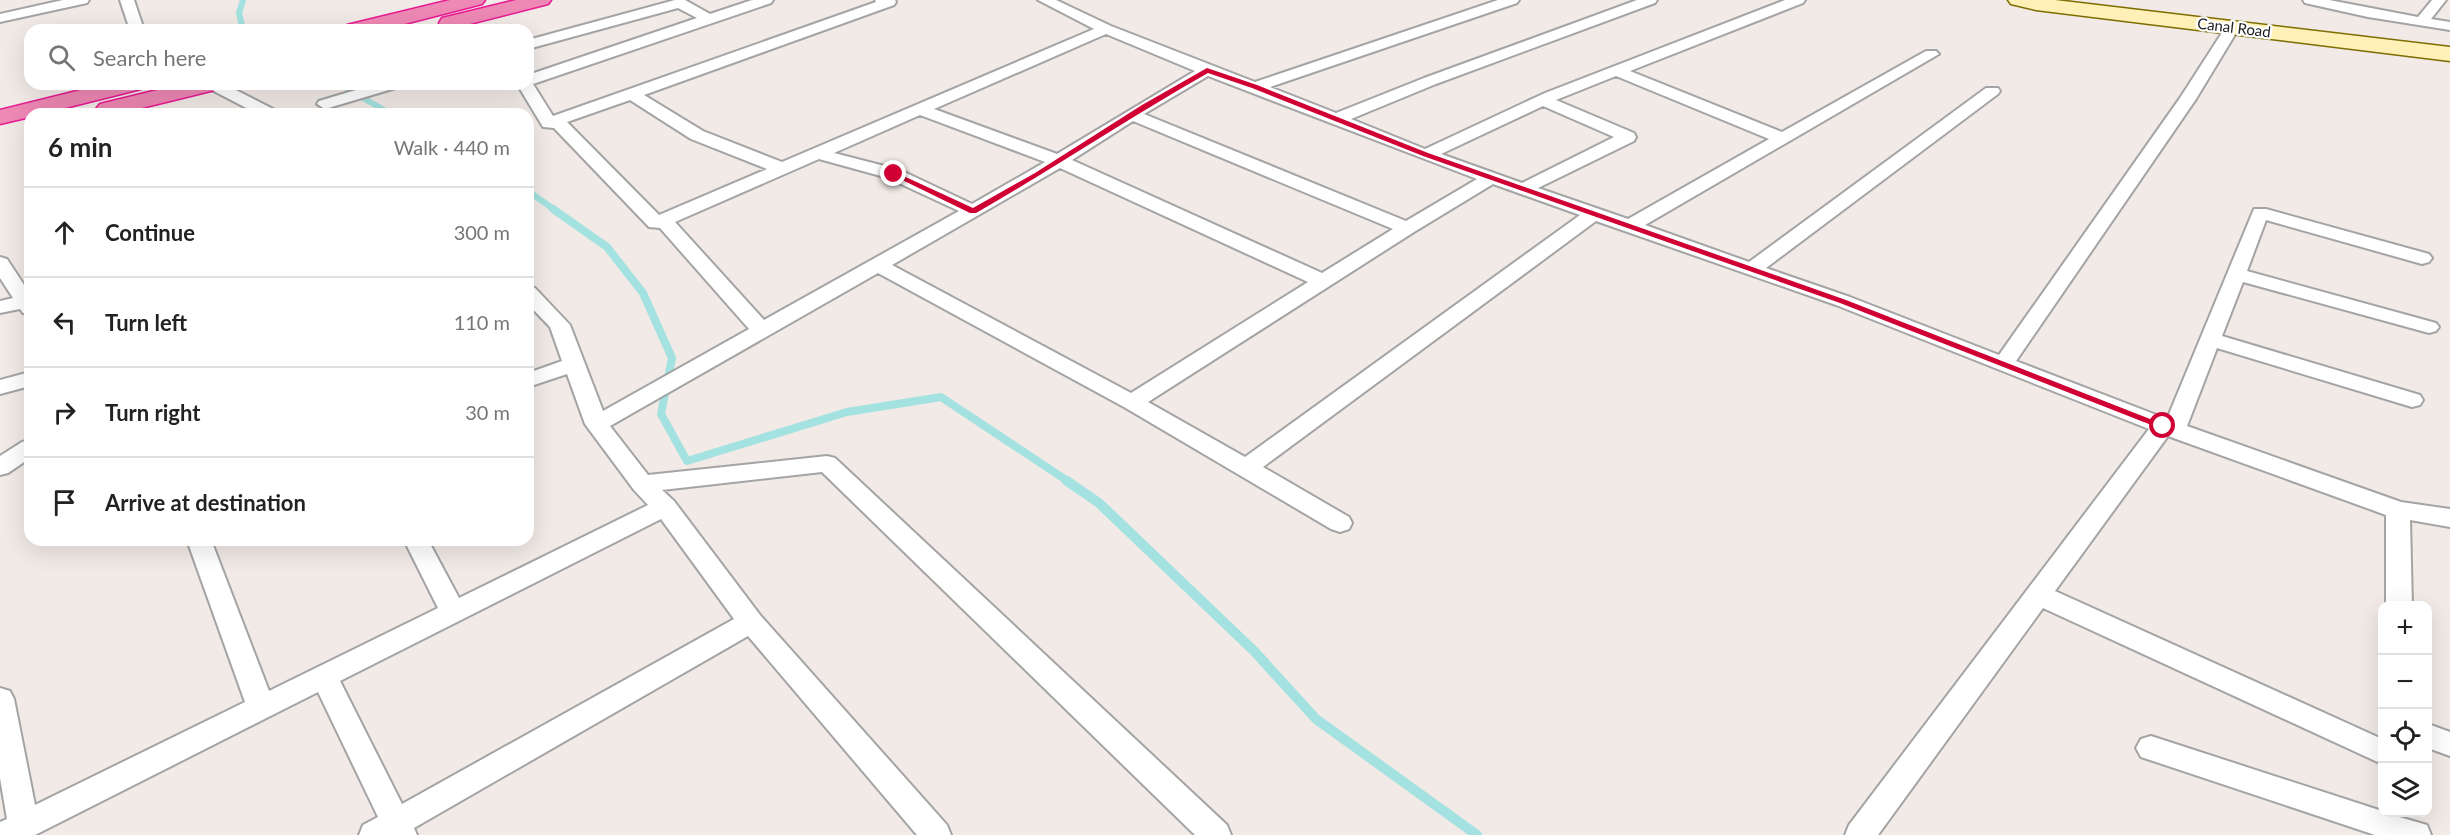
<!DOCTYPE html>
<html lang="en">
<head>
<meta charset="utf-8">
<style>
  :root { --surface:#fff; --page:#f2f2f2; --text:#222; --muted:#767676; --line:#e0e0e0 }
  body { margin:0; font-family:Lato,sans-serif; background:var(--page); color:var(--text) }
  .controls { position:absolute; right:18px; bottom:18px; display:grid; overflow:hidden; border-radius:12px; box-shadow:0 6px 24px #0002 }
  .controls button { width:54px; height:54px; display:grid; place-items:center; padding:0; border:0; border-bottom:2px solid var(--line); background:var(--surface); color:var(--text); font:30px sans-serif }
  .stop { position:absolute; width:18px; height:18px; margin:-14px; border:4px solid #d00034; border-radius:50%; background:#fff }
  .stop.end { background:#d00034; border-color:#fff; box-shadow:0 2px 6px #0008 }
  .list { margin:0; padding:0; list-style:none }
  h2 { display:flex; justify-content:space-between; align-items:center; height:78px; margin:0; padding:0 24px; font-size:26px }
  h2 small { font-size:20px; font-weight:400; color:var(--muted) }
  .list li { display:grid; grid-template-columns:39px 1fr auto; gap:18px; align-items:center; box-sizing:border-box; height:90px; padding:0 24px; border-top:2px solid var(--line) }
  .list b { display:block; font-size:22px; white-space:nowrap }
  .list em { font-size:20px; font-style:normal; color:var(--muted) }
  .icon { flex:none; width:33px; height:33px; fill:none; stroke:currentColor; stroke-width:2; stroke-linecap:round; stroke-linejoin:round }
  .map { position:relative; flex:none; width:2450px; height:835px; overflow:hidden }
  .search { position:absolute; background:var(--surface); box-shadow:0 6px 24px #0002; left:24px; top:24px; width:510px; height:66px; display:flex; align-items:center; gap:15px; box-sizing:border-box; padding:0 21px; border-radius:18px; color:var(--muted); font-size:22px }
  .panel { position:absolute; background:var(--surface); box-shadow:0 6px 24px #0002; left:24px; top:108px; width:510px; height:438px; border-radius:18px }
  .map>svg:first-child { display:block }
</style>
</head>
<body>
<div class="map">
<svg width="2450" height="835" viewBox="0 0 2450 835">
  <rect width="100%" height="100%" fill="#f1eae6"/>
  <g fill="none" stroke-linecap="round" stroke-linejoin="round">
    <g stroke="#a3e2e0" stroke-width="6">
      <path d="M243,0L239,13L243,30"/>
      <path d="M339,84L391,114"/>
      <path d="M528,191L555,210"/>
    </g>
    <path stroke="#a3e2e0" stroke-width="8" d="M553,209L607,247L643,293L672,358L661,414L687,461L847,412L941,397L1069,482"/>
    <path stroke="#a3e2e0" stroke-width="10" d="M1067,481L1099,503L1254,651L1316,719L1477,835"/>
    <defs>
      <g id="street">
        <path d="M63,0H89L87,3L0,22V14Z"/>
        <path d="M120,0H134L144,30H130Z"/>
        <path d="M675,0H685L710,14L752,0H773L771,3L533,84L553,116L876,2L875,0H895L896,2L894,5L644,95L703,131L782,162L1094,29L1038,0H1056L1111,26L1255,82L1498,0H1519L1517,3L1270,87L1336,113L1424,78L1637,0H1657L1655,3L1436,84L1351,119L1425,149L1545,93L1785,0H1805L1803,3L1630,71L1782,132L1926,51H1936L1939,54L1645,225L1749,262L1986,88H1998L2000,91L1998,94L1766,268L1850,297L1999,355L2180,98L2227,25H2237L2239,28L2196,99L2016,361L2167,419L2254,209H2266L2429,254L2432,258L2429,262L2422,264L2266,220L2247,271L2436,323L2439,327L2436,331L2429,333L2243,282L2222,336L2420,395L2423,400L2420,405L2412,407L2217,348L2187,426L2401,502L2450,509V527L2410,520L2412,606H2386V515L2168,436L2055,591L2382,739V764L2043,608L1878,835H1845L1849,825L2149,429L1836,305L1596,221L1263,467L1349,517L1352,523L1349,529L1340,532L1331,529L1124,407L878,273L610,426L648,475L827,456L835,458L1227,825L1231,835H1195L822,472L662,490L674,501L760,615L947,825L951,835H917L748,636L414,828L417,835H359L363,825L378,817L318,692L35,835H0V822L7,819L0,778V688L10,691L14,699L35,805L245,702L187,540H211L269,691L438,608L404,540H428L459,598L648,505L634,490L585,424L567,374L528,387V373L562,361L550,327L528,304V286L535,288L570,325L603,411L749,329L660,228L649,227L554,128L543,127L517,84H528V75L697,18L678,8L528,49V40ZM1106,34L1195,71L1057,154L934,109ZM1208,76L1477,179L1406,221L1144,114ZM1616,76L1769,139L1628,219L1538,188L1634,141L1636,137L1634,133L1556,100ZM630,100L691,139L767,169L659,215L567,122ZM1543,106L1614,137L1522,183L1441,154ZM920,115L1045,162L972,204L900,170L834,153ZM1133,121L1393,229L1322,273L1072,160ZM819,159L888,178L959,211L764,320L675,222ZM1060,168L1308,282L1131,393L892,265ZM1493,184L1580,215L1245,457L1148,402L1414,232ZM661,519L734,619L402,804L340,681Z"/>
        <path d="M2303,0H2329L2418,17L2432,0H2446L2431,19L2450,22V30L2368,17L2305,3Z"/>
        <path d="M460,17L465,18L477,30H461L453,21Z"/>
        <path d="M204,84H224L277,111L279,114H258L206,87Z"/>
        <path d="M376,84H401L399,87L325,109L317,104L319,101Z"/>
        <path d="M0,257L7,259L30,294V315L23,313L20,309L0,313V301L13,298L0,278Z"/>
        <path d="M30,372V386L0,394V380Z"/>
        <path d="M30,439V458L8,473L0,475V456L22,442Z"/>
        <path d="M2428,724L2450,732V756L2428,748Z"/>
        <path d="M2151,736L2382,811V812L2427,825L2431,835H2375L2141,757L2136,748L2141,739Z"/>
      </g>
      <path id="secondary" d="M2008,0H2055L2450,47V61L2036,10L2011,4Z"/>
      <g id="highway">
        <path d="M450,0H485L482,4L381,30H344L347,25Z"/>
        <path d="M516,0H551L548,4L450,29L442,28L439,23L442,18Z"/>
        <path d="M105,84H145L141,89L41,114H30V117L0,124V110Z"/>
        <path d="M182,84H223L219,89L117,114H100L96,109L100,104Z"/>
      </g>
    </defs>
    <use href="#street" stroke="#a4a4a4" stroke-width="4"/>
    <use href="#secondary" stroke="#7e6c00" stroke-width="3"/>
    <use href="#highway" stroke="#e81994" stroke-width="3"/>
    <use href="#street" fill="#fff" fill-rule="evenodd"/>
    <use href="#secondary" fill="#fef0b7" fill-rule="evenodd"/>
    <use href="#highway" fill="#ee88b4" fill-rule="evenodd"/>
  </g>
  <path fill="#d00034" d="M1207,68L1257,85L1428,153L1846,300L2168,426L2159,428L1840,303L1423,156L1252,88L1208,73C1129,118 1054,168 976,213H970L890,174L897,173L973,208L1035,173L1142,105Z"/>
  <g text-anchor="middle" stroke-width="4.5" stroke-linejoin="round" paint-order="stroke">
    <g font-size="15" fill="#202020" stroke="#fff">
      <text transform="translate(2234 28) rotate(7)" y="5">Canal Road</text>
    </g>
  </g>
</svg>
<div class="controls">
<button>+</button>
<button>−</button>
<button><svg class="icon" aria-label="locate" viewBox="0 0 24 24"><circle cx="12" cy="12" r="6"/><path d="M12 2v4M12 18v4M2 12h4M18 12h4"/></svg></button>
<button><svg class="icon" aria-label="layers" viewBox="0 0 24 24"><path d="M12 4l9 5-9 5-9-5zM3 14l9 5 9-5"/></svg></button>
</div>
<div class="stop" style="left:2163px;top:426px"></div>
<div class="stop end" style="left:894px;top:174px"></div>
<div class="search"><svg class="icon" aria-label="search" viewBox="0 0 24 24"><circle cx="10" cy="10" r="6"/><path d="M15 15l6 6"/></svg>Search here</div>
<section class="panel">
<h2>6 min<small>Walk · 440 m</small></h2>
<ul class="list">
<li><svg class="icon" aria-label="ahead" viewBox="0 0 24 24"><path d="M12 20V5M6 11l6-6 6 6"/></svg><div><b>Continue</b></div><em>300 m</em></li>
<li><svg class="icon" aria-label="left" viewBox="0 0 24 24"><path d="M17 20v-9H6M10 6l-5 5 5 5"/></svg><div><b>Turn left</b></div><em>110 m</em></li>
<li><svg class="icon" aria-label="right" viewBox="0 0 24 24"><path d="M7 20v-9h11M14 6l5 5-5 5"/></svg><div><b>Turn right</b></div><em>30 m</em></li>
<li><svg class="icon" aria-label="arrive" viewBox="0 0 24 24"><path d="M6 21V4h12l-3 4 3 4H6"/></svg><div><b>Arrive at destination</b></div></li>
</ul>
</section>
</div>
</body>
</html>
